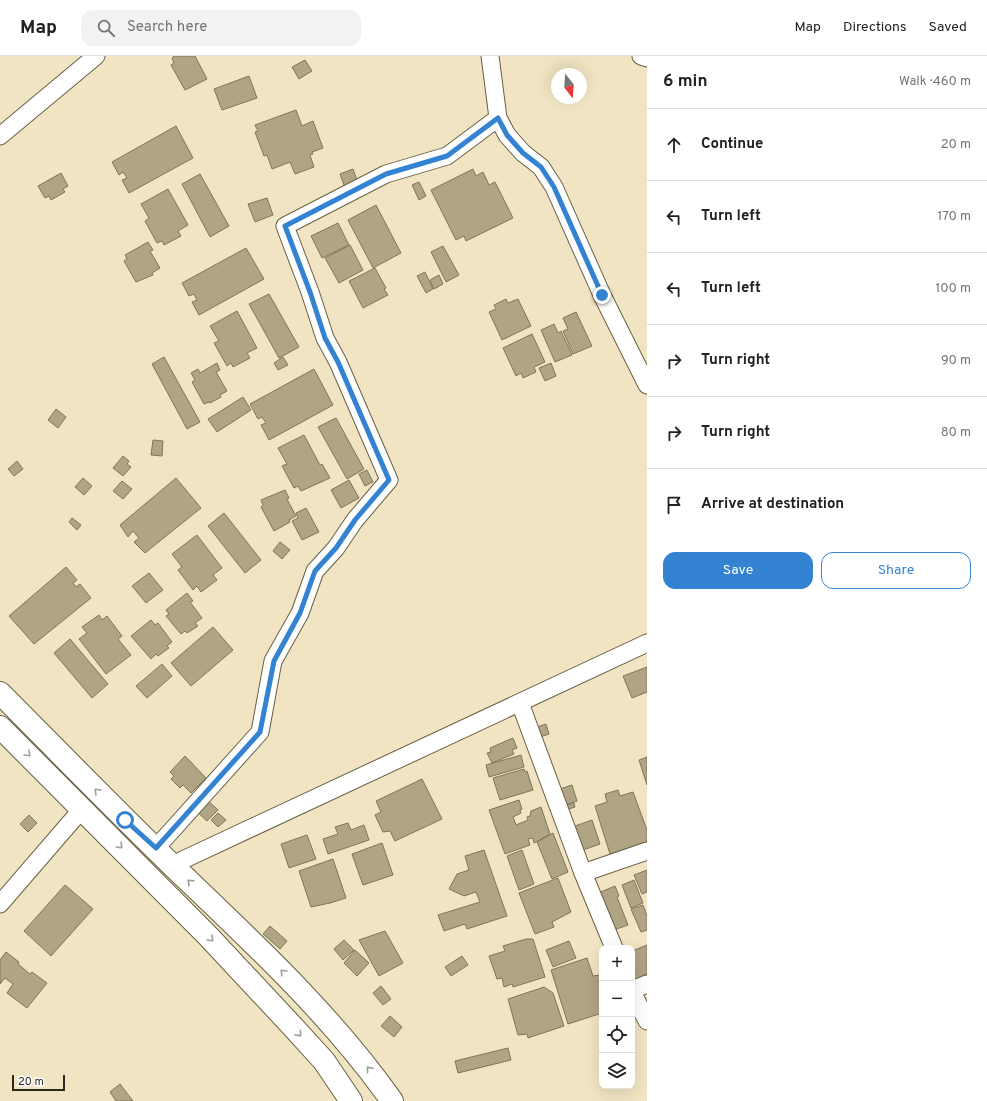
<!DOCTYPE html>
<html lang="en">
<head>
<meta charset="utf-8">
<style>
  :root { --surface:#fff; --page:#f2f2f2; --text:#202124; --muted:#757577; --line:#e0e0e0; --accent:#3383d2 }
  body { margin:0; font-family:Overpass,sans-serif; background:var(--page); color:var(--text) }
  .controls { position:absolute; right:12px; bottom:12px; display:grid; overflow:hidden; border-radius:8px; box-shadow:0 4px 16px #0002 }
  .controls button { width:36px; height:36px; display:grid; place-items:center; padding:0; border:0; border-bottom:1px solid var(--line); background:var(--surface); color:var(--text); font:20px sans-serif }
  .compass { position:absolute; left:551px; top:12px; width:36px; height:36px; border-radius:50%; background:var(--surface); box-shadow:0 4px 16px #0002; rotate:163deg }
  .scale { position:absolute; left:12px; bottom:10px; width:53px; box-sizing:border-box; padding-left:4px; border:2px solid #2c271a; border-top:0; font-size:11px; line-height:14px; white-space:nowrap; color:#2c271a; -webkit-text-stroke:3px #fff; paint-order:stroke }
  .stop { position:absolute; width:12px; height:12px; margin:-9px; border:3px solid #3383d2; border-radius:50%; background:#fff }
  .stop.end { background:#3383d2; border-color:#fff; box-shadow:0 1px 4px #0008 }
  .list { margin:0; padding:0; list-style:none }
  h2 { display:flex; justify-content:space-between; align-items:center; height:52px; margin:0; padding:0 16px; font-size:17px }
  h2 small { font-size:13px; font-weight:400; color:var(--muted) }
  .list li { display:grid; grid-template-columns:26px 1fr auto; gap:12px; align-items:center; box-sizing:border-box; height:72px; padding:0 16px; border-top:1px solid var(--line) }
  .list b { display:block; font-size:15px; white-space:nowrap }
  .list em { font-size:13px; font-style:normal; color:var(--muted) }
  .actions { display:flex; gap:8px; padding:12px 16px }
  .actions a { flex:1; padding:9px 0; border:1px solid var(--accent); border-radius:12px; text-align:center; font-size:14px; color:var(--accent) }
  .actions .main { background:var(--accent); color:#fff }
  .icon { flex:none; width:22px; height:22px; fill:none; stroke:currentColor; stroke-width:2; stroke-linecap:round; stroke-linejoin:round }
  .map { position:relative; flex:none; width:647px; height:1045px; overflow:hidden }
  header { display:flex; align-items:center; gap:24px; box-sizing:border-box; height:56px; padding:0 20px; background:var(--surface); border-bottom:1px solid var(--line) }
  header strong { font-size:19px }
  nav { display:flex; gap:22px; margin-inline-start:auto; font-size:14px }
  .search { width:280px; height:36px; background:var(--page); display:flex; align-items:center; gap:10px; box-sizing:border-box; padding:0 14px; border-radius:12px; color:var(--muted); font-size:15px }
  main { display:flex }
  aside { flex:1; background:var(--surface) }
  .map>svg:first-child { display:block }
</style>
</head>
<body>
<header>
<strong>Map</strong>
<div class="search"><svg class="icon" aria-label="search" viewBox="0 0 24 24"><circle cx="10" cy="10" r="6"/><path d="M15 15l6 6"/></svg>Search here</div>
<nav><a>Map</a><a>Directions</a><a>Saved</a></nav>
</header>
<main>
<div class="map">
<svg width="647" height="1045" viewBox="0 0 647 1045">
  <rect width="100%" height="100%" fill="#f0e4c2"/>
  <g fill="#afa484" stroke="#807557">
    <path d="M174,0H195L207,23L185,34L171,9L174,7L172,2Z"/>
    <path d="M305,4L312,15L299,23L292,11Z"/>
    <path d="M249,20L257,42L222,54L214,33Z"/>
    <path d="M296,54L302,70L313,65L323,92L312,96L313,98L310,99L314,111L295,118L290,106L272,113L267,99L264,100L255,76L258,75L255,69Z"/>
    <path d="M176,70L193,102L129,137L122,124L127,122L123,116L119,119L112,106Z"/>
    <path d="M353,113L358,127L345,132L340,118Z"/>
    <path d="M473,113L476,120L483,116L489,129L495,126L513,162L466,185L464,180L456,184L431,134Z"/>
    <path d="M61,117L68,130L63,133L65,136L51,144L49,140L45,142L38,130Z"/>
    <path d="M200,118L229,170L210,181L182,128Z"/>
    <path d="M419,126L426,140L419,144L412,129Z"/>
    <path d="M168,133L188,169L178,175L181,180L164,189L162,185L157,187L145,165L149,162L141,148Z"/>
    <path d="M267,142L273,159L255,166L248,148Z"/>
    <path d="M376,149L401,197L373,212L348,164Z"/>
    <path d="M338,167L349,189L322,202L311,180Z"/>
    <path d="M148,186L153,194L150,195L160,212L152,217L153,219L136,226L124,205L127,203L125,199Z"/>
    <path d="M350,189L363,214L339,227L325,202Z"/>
    <path d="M443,190L459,219L446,226L431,196Z"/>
    <path d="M246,192L264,223L199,259L192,246L197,244L194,238L189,240L182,227Z"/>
    <path d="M375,212L386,232L384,233L388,239L363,252L349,225Z"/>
    <path d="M425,216L433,233L426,237L417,220Z"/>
    <path d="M439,219L443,228L434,233L430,224Z"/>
    <path d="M269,238L299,291L279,302L249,248Z"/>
    <path d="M506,243L508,247L518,243L531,270L502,284L489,256L496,253L494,249Z"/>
    <path d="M237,255L257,292L247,297L250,302L233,311L231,307L227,310L214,287L219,285L210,270Z"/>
    <path d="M576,256L592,290L573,298L563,275L568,273L563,262Z"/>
    <path d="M554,268L558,277L561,275L572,299L555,306L541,274Z"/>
    <path d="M532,278L545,306L534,311L536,316L523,322L521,317L516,320L503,292Z"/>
    <path d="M164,301L200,366L187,373L152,308Z"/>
    <path d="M283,301L288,309L278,314L274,307Z"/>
    <path d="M217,307L220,314L216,316L227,335L220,339L221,341L210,347L209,346L204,348L192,326L195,324L191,317L198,313L200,317Z"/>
    <path d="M551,307L556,320L545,325L539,312Z"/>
    <path d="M314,313L333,349L269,384L261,369L266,367L262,361L258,363L250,348Z"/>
    <path d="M243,341L251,354L217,376L208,363Z"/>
    <path d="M56,353L66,361L58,372L48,364Z"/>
    <path d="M336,362L364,413L347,423L318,371Z"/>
    <path d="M304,379L320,409L322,408L330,422L301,435L298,430L294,432L282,410L287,408L278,392Z"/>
    <path d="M153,384L163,385L162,400L151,399Z"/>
    <path d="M123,400L129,405L127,408L131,411L123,420L113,412Z"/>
    <path d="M17,405L23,413L14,420L8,413Z"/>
    <path d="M367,414L373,426L365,430L359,418Z"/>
    <path d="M83,422L92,430L84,439L75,431Z"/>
    <path d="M176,422L201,452L145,497L134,486L139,482L133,475L128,481L120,469Z"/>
    <path d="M349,424L359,442L341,452L331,434Z"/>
    <path d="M122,425L132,433L123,443L113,435Z"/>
    <path d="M285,434L289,442L287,443L296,460L289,464L290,466L274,475L261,451L263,449L261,444Z"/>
    <path d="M306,452L319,476L302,484L292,465L298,462L296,457Z"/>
    <path d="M224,457L261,504L245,517L208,470Z"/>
    <path d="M72,462L81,469L77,474L69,466Z"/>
    <path d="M197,479L222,512L213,519L217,524L201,536L197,530L193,534L178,514L182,511L172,498Z"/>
    <path d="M280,486L290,494L282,503L273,495Z"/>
    <path d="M66,511L77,524L73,527L76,531L80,528L91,542L34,588L9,560Z"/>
    <path d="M149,517L163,534L146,547L132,530Z"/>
    <path d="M187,537L193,545L190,546L202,562L195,567L198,570L187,577L185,575L181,578L166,560L169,558L166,554Z"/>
    <path d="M99,559L102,564L107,560L122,580L118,583L131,599L106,618L79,583L87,577L82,571Z"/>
    <path d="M151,564L155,569L158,567L172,586L167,590L169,592L158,600L156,598L151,603L131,580Z"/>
    <path d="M213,571L233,594L191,630L171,607Z"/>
    <path d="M70,583L108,628L92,642L54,597Z"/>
    <path d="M162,608L172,620L147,642L136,630Z"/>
    <path d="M647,611V636L632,642L623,620Z"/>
    <path d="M546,668L549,678L537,682L534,672Z"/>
    <path d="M513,682L517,692L512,694L514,698L492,707L487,697L491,696L490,692Z"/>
    <path d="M521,699L524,711L489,721L486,709Z"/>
    <path d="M185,700L206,722L191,737L183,729L180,732L171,723L174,720L170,716Z"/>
    <path d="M647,701V729L639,704Z"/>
    <path d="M524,713L525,716L527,715L533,734L500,744L493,722Z"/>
    <path d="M422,723L442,763L395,785L390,775L383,776L375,759L381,756L376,745Z"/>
    <path d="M572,729L577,745L562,750L557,734Z"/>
    <path d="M618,734L620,740L633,736L647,774V786L610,798L595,750L607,746L605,738Z"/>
    <path d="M206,743L218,754L207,765L195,754Z"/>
    <path d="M519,744L522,753L520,754L521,757L513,761L516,769L528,764L527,761L530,760L531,755L541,751L550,778L534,787L533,782L528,783L530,789L505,798L489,754Z"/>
    <path d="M574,747L575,751L566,754L565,750Z"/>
    <path d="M218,757L226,764L218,771L211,764Z"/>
    <path d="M29,759L37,767L28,776L20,768Z"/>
    <path d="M592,764L600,788L583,794L575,770Z"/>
    <path d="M348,767L351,774L364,769L369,784L328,798L323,783L338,778L335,771Z"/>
    <path d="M553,777L568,816L552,823L537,786Z"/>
    <path d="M307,779L316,803L289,812L281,788Z"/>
    <path d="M382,787L393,819L363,829L352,798Z"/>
    <path d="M484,794L507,860L467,873L465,868L444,875L438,859L480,846L476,836L464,840L449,833L457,818L469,814L465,800Z"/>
    <path d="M522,794L534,828L519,834L507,800Z"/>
    <path d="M333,803L346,842L330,847L311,851L299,815Z"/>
    <path d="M647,814V836L642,838L634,819Z"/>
    <path d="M558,822L571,856L552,866L554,871L535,878L519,837Z"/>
    <path d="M634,824L643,847L631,852L622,829Z"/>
    <path d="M65,829L93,853L51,900L24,875Z"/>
    <path d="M615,830L619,840L617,841L628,869L611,875L596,838Z"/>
    <path d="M643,849L647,860V874L641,876L631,853Z"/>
    <path d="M270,870L287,885L280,893L263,878Z"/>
    <path d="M385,875L403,907L379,920L359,884Z"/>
    <path d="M526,883H533L545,921L513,931L512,928L504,931L502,922L497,923L489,900L505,895L503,890Z"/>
    <path d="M344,884L354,894L343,904L334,893Z"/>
    <path d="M569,885L576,902L553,911L546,894Z"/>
    <path d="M647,889V918L633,924L632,895Z"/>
    <path d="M355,894L369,907L357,920L344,907Z"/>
    <path d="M6,896L19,906L18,908L30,918L32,916L47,927L27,952L7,937L13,928L5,922L0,928V904Z"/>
    <path d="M462,900L468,909L451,920L445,911Z"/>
    <path d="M587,902L593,920L600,919L602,923V957L568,968L551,914Z"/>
    <path d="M381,930L391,943L383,949L373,937Z"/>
    <path d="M544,931L553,937L564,970L528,982L527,978L518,979L508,943Z"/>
    <path d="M390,960L402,971L394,981L381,970Z"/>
    <path d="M508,992L511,1004L458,1017L455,1005Z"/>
    <path d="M120,1028L133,1045H116L110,1036Z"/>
  </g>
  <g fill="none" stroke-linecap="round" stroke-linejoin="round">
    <defs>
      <g id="minor">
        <path d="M490,0L498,62L507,79L523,97L541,111L554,131L602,239L647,329"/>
        <path d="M641,0L647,2"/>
        <path d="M0,80L96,0"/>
        <path d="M520,647L583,817L614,892"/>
        <path d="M156,792L260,676L273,605L300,557L315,515L336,492L355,464L389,424L338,306L325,282L310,236L285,170L386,118L447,100L498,62"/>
        <path d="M172,809L647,587"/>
        <path d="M583,817L647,795"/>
        <path d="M0,848L82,753"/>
        <path d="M632,934L647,928"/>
        <path d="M632,936L647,965"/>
      </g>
      <g id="secondary">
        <path d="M0,637C58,695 115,754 174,811C251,885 330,957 392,1045"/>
        <path d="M0,671L209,881L294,972L324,1005L351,1045"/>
      </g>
    </defs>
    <use href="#minor" stroke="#6a5f42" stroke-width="19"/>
    <use href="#secondary" stroke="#6a5f42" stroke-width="24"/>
    <use href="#minor" stroke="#fff" stroke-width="17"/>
    <use href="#secondary" stroke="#fff" stroke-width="22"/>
  </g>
  <defs><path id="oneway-chevron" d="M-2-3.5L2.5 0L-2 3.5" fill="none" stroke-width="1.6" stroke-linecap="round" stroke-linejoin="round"/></defs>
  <g stroke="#a09e98">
    <use href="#oneway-chevron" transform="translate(28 698) rotate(45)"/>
    <use href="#oneway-chevron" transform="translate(97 735) rotate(-135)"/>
    <use href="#oneway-chevron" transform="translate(120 790) rotate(46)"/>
    <use href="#oneway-chevron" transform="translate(190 826) rotate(-136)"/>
    <use href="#oneway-chevron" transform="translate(211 883) rotate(46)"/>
    <use href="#oneway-chevron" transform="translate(283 916) rotate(-133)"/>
    <use href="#oneway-chevron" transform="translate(299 978) rotate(49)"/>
    <use href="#oneway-chevron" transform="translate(369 1013) rotate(-129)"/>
  </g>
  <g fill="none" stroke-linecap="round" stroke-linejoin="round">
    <path stroke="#3383d2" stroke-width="5" d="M125,764L156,792L260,676L274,605L300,557L315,515L336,492L355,464L389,424L338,306L325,282L310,236L285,170L386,118L447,100L498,62L507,79L523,97L541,111L554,131L602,239"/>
  </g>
</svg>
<div class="controls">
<button>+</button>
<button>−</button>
<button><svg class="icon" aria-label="locate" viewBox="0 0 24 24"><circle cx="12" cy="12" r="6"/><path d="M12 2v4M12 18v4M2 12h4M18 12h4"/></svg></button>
<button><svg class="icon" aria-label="layers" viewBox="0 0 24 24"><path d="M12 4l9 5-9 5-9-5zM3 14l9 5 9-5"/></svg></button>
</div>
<svg class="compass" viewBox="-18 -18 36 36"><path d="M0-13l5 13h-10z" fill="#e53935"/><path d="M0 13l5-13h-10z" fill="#757577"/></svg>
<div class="scale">20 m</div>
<div class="stop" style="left:125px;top:764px"></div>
<div class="stop end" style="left:602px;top:239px"></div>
</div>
<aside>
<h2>6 min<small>Walk · 460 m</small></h2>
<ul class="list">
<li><svg class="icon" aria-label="ahead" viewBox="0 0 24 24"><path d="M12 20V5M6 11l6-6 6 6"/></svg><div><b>Continue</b></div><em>20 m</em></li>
<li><svg class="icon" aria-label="left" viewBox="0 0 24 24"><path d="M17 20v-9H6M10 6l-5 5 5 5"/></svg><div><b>Turn left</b></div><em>170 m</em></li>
<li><svg class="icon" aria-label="left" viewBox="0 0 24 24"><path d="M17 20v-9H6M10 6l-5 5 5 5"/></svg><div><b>Turn left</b></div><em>100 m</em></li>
<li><svg class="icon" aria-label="right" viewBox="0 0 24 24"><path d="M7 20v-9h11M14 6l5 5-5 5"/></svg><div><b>Turn right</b></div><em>90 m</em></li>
<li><svg class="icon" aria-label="right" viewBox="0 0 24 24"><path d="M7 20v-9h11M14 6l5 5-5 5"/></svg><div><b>Turn right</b></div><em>80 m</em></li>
<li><svg class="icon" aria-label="arrive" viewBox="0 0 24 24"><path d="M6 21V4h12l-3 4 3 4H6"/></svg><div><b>Arrive at destination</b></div></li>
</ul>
<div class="actions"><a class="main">Save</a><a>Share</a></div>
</aside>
</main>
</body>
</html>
